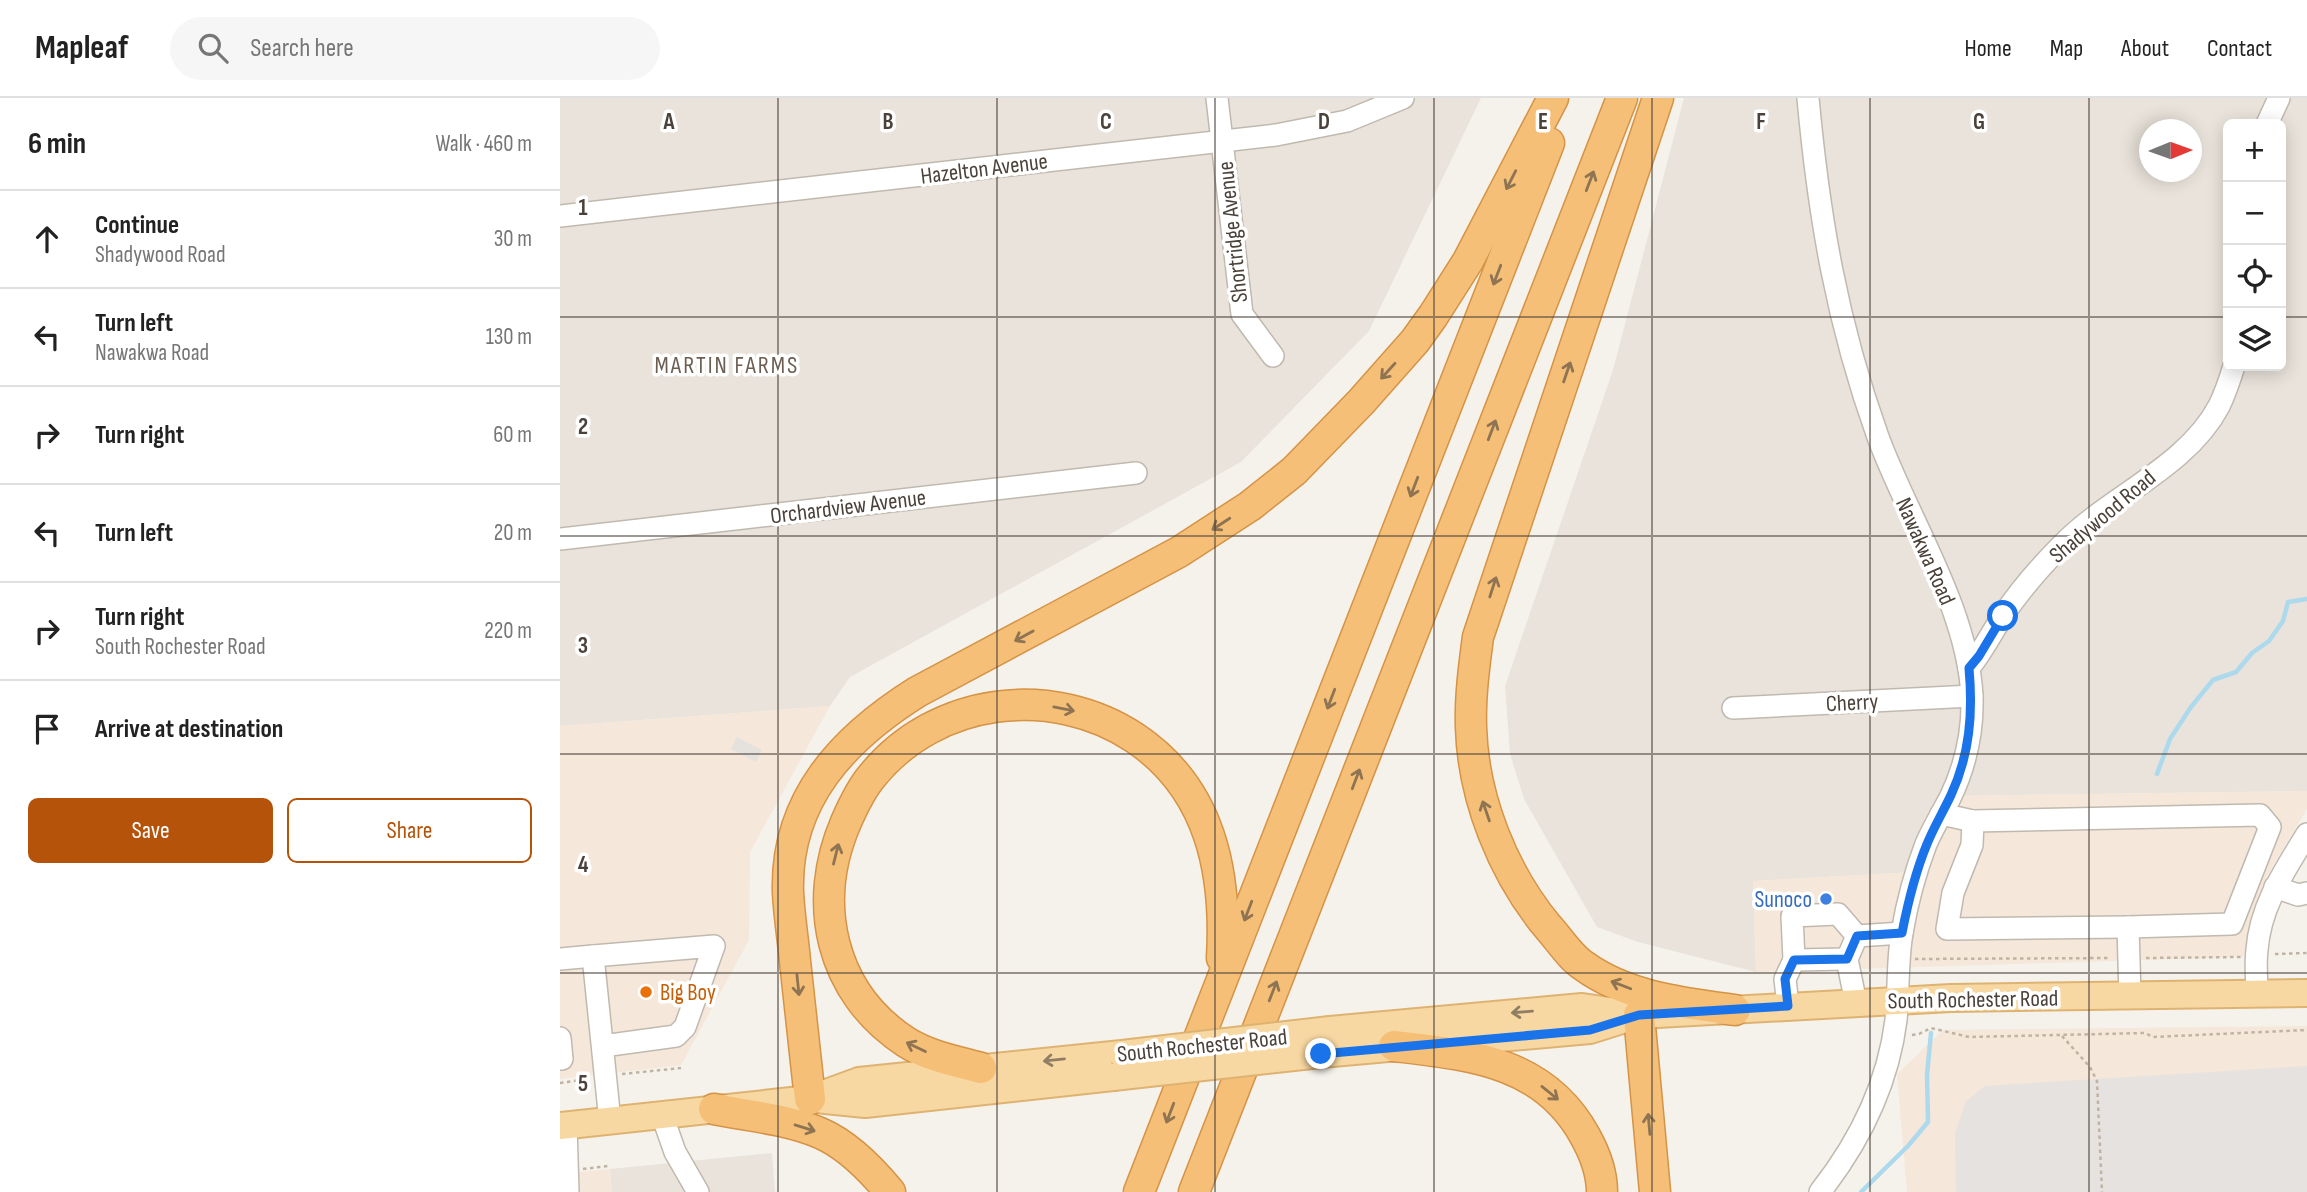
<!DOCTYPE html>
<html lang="en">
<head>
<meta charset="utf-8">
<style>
  :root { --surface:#fff; --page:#f6f6f6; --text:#222; --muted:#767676; --line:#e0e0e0; --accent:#b45309 }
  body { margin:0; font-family:"Sofia Sans Condensed",sans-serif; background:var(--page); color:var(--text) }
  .controls { position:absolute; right:21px; top:21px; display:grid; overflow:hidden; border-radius:10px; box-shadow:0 4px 18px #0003 }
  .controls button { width:63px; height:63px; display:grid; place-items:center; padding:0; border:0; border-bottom:2px solid var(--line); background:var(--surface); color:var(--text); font:35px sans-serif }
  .compass { position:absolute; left:1579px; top:21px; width:63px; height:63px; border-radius:50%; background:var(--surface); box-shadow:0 4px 18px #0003; rotate:89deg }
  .stop { position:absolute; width:21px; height:21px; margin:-16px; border:5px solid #1a73e8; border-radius:50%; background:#fff }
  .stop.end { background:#1a73e8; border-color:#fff; box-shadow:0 2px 7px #0008 }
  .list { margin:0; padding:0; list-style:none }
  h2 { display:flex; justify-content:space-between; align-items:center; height:91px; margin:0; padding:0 28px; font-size:30px }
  h2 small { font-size:23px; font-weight:400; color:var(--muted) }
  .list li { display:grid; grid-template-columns:46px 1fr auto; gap:21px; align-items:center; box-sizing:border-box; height:98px; padding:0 28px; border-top:2px solid var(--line) }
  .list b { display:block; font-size:26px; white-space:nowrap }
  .list p { margin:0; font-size:23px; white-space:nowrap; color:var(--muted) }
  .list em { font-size:23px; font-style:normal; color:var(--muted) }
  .actions { display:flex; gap:14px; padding:21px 28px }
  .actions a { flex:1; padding:16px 0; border:2px solid var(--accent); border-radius:10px; text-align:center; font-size:24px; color:var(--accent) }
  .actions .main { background:var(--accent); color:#fff }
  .icon { flex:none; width:38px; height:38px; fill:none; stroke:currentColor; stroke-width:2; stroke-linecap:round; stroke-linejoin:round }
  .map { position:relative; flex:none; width:1747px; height:1094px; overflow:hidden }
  header { display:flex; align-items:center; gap:42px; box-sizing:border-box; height:98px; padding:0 35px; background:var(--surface); border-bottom:2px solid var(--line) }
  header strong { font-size:33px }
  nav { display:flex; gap:38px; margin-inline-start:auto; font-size:24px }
  .search { width:490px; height:63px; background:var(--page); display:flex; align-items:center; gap:18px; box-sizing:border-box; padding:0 24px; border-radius:38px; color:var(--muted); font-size:26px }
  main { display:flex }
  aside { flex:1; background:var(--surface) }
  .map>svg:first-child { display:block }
</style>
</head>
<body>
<header>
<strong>Mapleaf</strong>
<div class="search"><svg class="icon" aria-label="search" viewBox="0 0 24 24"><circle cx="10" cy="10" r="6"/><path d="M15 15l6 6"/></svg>Search here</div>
<nav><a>Home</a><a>Map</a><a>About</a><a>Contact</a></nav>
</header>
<main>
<aside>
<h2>6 min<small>Walk · 460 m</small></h2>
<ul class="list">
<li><svg class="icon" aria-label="ahead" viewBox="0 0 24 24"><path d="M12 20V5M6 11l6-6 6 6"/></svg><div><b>Continue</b><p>Shadywood Road</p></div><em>30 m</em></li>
<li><svg class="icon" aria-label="left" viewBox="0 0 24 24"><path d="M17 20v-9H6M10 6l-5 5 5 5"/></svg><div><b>Turn left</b><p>Nawakwa Road</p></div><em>130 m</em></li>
<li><svg class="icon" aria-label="right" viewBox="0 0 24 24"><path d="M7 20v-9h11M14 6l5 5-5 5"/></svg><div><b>Turn right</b></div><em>60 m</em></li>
<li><svg class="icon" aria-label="left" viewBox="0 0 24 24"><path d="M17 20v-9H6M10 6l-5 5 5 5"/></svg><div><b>Turn left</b></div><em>20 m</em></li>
<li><svg class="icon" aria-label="right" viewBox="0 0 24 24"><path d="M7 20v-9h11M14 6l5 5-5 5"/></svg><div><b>Turn right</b><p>South Rochester Road</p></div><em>220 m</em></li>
<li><svg class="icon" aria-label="arrive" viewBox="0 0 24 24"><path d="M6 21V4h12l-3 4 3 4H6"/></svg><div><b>Arrive at destination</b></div></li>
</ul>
<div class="actions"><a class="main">Save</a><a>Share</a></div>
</aside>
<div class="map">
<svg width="1747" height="1094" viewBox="0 0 1747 1094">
  <rect width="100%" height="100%" fill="#f5f2ec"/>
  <g fill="#e9e3db" fill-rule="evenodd">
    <path d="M0,0H921L809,233L681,364L290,579L270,608L0,628Z"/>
    <path d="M1124,0H1747V693L1391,698L1356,774L1193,783L1196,874L1078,844L1037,829L964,701L950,656L945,588L1053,272ZM1668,26H1721V268H1668ZM1590,32H1632V74H1590Z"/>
    <path d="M212,1055L215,1094H52L50,1071Z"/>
  </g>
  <g fill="#f5e7da">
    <path d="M270,608L190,754L189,842L121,967L0,981V628Z"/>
    <path d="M1747,693V711L1707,778L1683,859L1196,874L1193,783L1356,774L1391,698Z"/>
    <path d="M1747,928V1094H1347L1337,976L1383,932Z"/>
    <path d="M50,1071L52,1094H0V1076Z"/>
  </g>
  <path fill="#e5e1dd" d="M177,639L202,652L196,664L171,651Z"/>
  <path fill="#e5e2e0" d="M1747,968V1094H1396L1395,1036L1406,1003L1425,988Z"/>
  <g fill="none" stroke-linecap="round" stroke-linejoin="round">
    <g stroke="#add9ed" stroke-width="4.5">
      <path d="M1597,676L1610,641L1631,609L1653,582L1676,574L1692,555L1709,543L1723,523L1728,504L1747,501"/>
      <path d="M1301,1094L1348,1048L1368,1024L1367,977L1371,935"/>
    </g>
    <defs>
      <g id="minor">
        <path d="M657,0L682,216L713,258"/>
        <path d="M1248,0C1259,120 1277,225 1318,339C1348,421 1408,510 1412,599C1413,633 1405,669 1390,700C1382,715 1373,730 1366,746C1355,775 1347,805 1342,835C1337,864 1339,893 1336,922C1328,986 1300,1043 1260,1094"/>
        <path d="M1707,26L1719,0"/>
        <path d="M0,118L716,37L787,23L843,0"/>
        <path d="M0,441L576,375"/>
        <path d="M1409,570C1423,553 1432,534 1444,516C1461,491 1481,468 1503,446C1550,398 1627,369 1659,308C1665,296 1670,281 1674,268"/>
        <path d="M1173,610L1412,598"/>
        <path d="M1381,716L1413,723L1700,717L1710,729L1672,826L1568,829L1570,898"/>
        <path d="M1413,723L1412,747L1393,795L1387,831L1568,829"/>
        <path d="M1715,789L1738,797L1747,795"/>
        <path d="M0,861L33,858"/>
        <path d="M1234,862L1232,818L1278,816L1297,838"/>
        <path d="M1697,897C1697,882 1695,867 1697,852C1700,808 1725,772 1747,736"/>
        <path d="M1296,905L1287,861L1297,838L1342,835"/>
        <path d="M1228,908L1225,881L1234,862L1287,861"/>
        <path d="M0,940L2,961H0"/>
        <path d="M43,948L116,938L125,929L154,848L33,858L50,1023"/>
        <path d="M102,1017L115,1054L138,1094"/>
        <path d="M6,1027L8,1094"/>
      </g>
      <g id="major">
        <path d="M770,932L1022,909L1079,917L1391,900L1747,895"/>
        <path d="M761,956L1030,932L1071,919"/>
        <path d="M256,1001L305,1006L553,979"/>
        <path d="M0,1028L250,1001L299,983L562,956"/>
      </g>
      <g id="highway">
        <path d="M1098,0L918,539C914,569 910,599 911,629C913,700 943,775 988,829C999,841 1010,859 1024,868C1067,899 1123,905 1175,912"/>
        <path d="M1079,917L1095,1094"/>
        <path d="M834,948C910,957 984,963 1025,1038C1034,1054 1042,1075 1042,1094"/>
        <path d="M421,970C395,963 368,958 346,944C270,894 251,805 286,724C293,708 301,691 312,678C376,599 492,585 575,640C651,691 667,775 662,860"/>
        <path d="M250,1001C245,955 240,909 235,863C233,840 229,817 228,794C225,701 284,640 357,594L619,454L690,408L734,373L801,304L855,243L873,218L908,163L993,0"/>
        <path d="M154,1011C189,1018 227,1021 260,1035C288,1047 311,1071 330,1094"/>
        <path d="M579,1094L989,45"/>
        <path d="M634,1094L1062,0"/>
      </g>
    </defs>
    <use href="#minor" stroke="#c0b9af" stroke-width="24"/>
    <use href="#major" stroke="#deb372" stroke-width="30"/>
    <use href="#highway" stroke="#d59346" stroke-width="33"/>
    <g stroke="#c1b3a1" stroke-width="2.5" stroke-dasharray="3.5 3.5" stroke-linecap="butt">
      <path d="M1715,856L1747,855"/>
      <path d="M1586,860L1681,859"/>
      <path d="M1355,861L1551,860"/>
      <path d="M1352,937L1359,936L1371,930L1409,939L1585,935L1593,939L1747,932"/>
      <path d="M1502,938L1530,969L1537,983L1542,1094"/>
      <path d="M62,976L121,970"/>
      <path d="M0,985L28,981"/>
      <path d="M23,1071L48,1068"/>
    </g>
    <use href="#minor" stroke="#fff" stroke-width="21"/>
    <use href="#major" stroke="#f8d8a2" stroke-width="26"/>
    <use href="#highway" stroke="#f5bf77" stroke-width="30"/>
    <defs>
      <g id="major-bridge">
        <path d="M562,956L770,932"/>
        <path d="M553,979L761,956"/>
      </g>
    </defs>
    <use href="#major-bridge" stroke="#deb372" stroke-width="30" stroke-linecap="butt"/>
    <use href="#major-bridge" stroke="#f8d8a2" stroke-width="26"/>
  </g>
  <defs><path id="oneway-shaft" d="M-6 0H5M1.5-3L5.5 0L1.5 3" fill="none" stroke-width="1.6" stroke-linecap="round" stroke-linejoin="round" transform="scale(1.75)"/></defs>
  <g stroke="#8e7452">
    <use href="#oneway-shaft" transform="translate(951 82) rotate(117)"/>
    <use href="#oneway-shaft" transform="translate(1030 83) rotate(-69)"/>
    <use href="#oneway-shaft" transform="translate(937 177) rotate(111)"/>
    <use href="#oneway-shaft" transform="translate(828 273) rotate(132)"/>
    <use href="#oneway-shaft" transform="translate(1007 274) rotate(-71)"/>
    <use href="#oneway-shaft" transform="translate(932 332) rotate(-69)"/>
    <use href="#oneway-shaft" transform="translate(854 389) rotate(111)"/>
    <use href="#oneway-shaft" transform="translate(661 426) rotate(147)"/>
    <use href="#oneway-shaft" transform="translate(933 489) rotate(-72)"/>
    <use href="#oneway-shaft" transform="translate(464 538) rotate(151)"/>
    <use href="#oneway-shaft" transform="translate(771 601) rotate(111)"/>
    <use href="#oneway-shaft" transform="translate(504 611) rotate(11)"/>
    <use href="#oneway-shaft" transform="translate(796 681) rotate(-69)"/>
    <use href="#oneway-shaft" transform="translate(926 713) rotate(-109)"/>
    <use href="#oneway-shaft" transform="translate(276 756) rotate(-76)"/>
    <use href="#oneway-shaft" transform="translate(688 813) rotate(111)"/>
    <use href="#oneway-shaft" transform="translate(238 887) rotate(84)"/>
    <use href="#oneway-shaft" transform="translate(1061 887) rotate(-159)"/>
    <use href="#oneway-shaft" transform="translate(713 893) rotate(-69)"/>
    <use href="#oneway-shaft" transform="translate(356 949) rotate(-154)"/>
    <use href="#oneway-shaft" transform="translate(990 995) rotate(39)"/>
    <use href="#oneway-shaft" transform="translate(610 1015) rotate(111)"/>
    <use href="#oneway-shaft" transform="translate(1089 1026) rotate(-95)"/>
    <use href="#oneway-shaft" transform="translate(245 1030) rotate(17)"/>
  </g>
  <g stroke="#907e64">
    <use href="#oneway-shaft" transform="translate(962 914) rotate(175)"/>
    <use href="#oneway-shaft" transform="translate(494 962) rotate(174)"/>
  </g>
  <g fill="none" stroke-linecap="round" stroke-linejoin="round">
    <path stroke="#1a73e8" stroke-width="9" d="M761,956L1030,932L1079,917L1228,908L1225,881L1234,862L1287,861L1297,838L1342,835C1348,804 1355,775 1367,746C1374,729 1383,714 1391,697C1410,656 1413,615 1409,570L1419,558L1443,518"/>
  </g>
  <path fill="none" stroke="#4a423a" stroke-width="2" stroke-opacity="0.55" d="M218,0V1094M437,0V1094M655,0V1094M874,0V1094M1092,0V1094M1310,0V1094M1529,0V1094M0,219H1668M1721,219H1747M0,438H1747M0,656H1747M0,875H1747"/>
  <circle fill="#3f7fe0" stroke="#fff" stroke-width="2.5" cx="1266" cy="801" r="7"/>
  <circle fill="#e8710a" stroke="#fff" stroke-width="2.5" cx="86" cy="894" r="7"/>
  <g text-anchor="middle" stroke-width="7" stroke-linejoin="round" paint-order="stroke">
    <g font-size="23" fill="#4a423a" stroke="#fff">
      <text transform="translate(424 70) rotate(-7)" y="8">Hazelton Avenue</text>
      <text transform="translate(672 134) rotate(-96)" y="8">Shortridge Avenue</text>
      <text transform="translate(288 408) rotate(-7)" y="8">Orchardview Avenue</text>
      <text transform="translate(1542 418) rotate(-40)" y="8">Shadywood Road</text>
      <text transform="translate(1366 453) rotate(66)" y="8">Nawakwa Road</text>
      <text transform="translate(1292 604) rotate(-3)" y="8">Cherry</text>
      <text transform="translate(1413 901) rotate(-1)" y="8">South Rochester Road</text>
      <text transform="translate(642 947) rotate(-6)" y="8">South Rochester Road</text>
    </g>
    <g font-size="23" fill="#366cbe" stroke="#fff" text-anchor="end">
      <text x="1252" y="809">Sunoco</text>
    </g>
    <g font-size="23" fill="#c56008" stroke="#fff" text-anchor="start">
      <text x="100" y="902">Big Boy</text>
    </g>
    <g font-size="24" letter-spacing="2" fill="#6c5f52" stroke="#fff">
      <text x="167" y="275">MARTIN FARMS</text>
    </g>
  </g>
  <g font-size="23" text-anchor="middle" font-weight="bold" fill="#4a423a" stroke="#fff" stroke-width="7" stroke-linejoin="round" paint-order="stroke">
    <text x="109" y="31">A</text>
    <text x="328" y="31">B</text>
    <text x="546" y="31">C</text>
    <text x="764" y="31">D</text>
    <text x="983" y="31">E</text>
    <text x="1201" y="31">F</text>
    <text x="1419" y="31">G</text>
    <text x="23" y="117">1</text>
    <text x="23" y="336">2</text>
    <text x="23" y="555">3</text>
    <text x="23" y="774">4</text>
    <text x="23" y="993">5</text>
  </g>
</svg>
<div class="controls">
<button>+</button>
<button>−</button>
<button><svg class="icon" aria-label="locate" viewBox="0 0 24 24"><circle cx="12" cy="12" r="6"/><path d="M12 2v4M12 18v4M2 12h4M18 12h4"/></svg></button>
<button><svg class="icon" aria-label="layers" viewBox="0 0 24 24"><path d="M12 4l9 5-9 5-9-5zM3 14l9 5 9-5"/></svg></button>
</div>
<svg class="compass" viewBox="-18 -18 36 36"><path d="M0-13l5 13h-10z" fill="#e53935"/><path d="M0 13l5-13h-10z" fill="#767676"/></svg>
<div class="stop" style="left:1443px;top:518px"></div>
<div class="stop end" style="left:761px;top:956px"></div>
</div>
</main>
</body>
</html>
